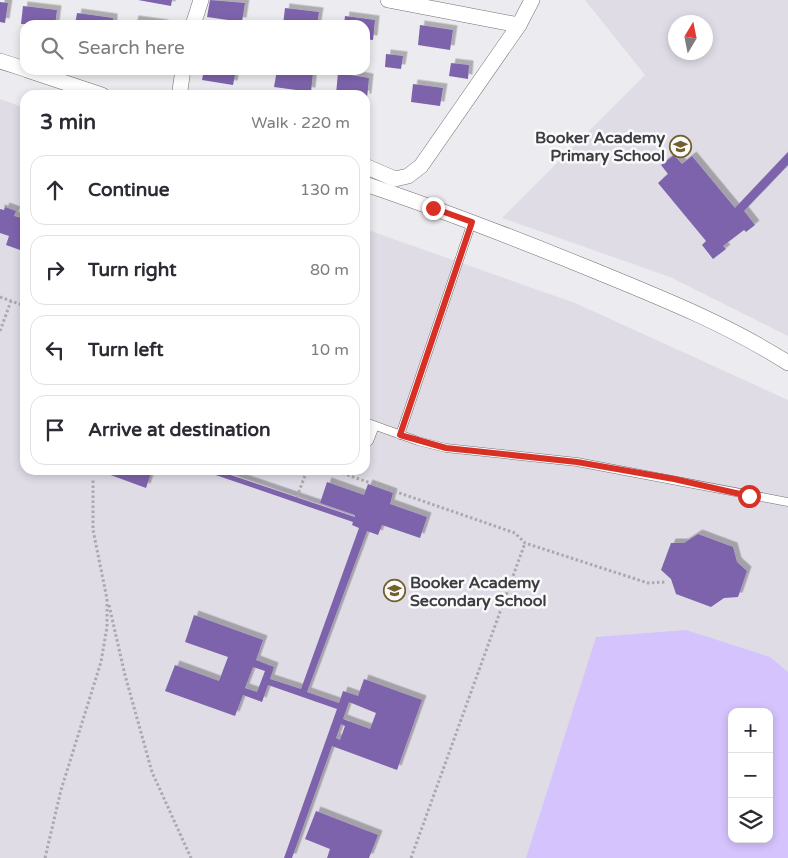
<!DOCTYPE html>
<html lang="en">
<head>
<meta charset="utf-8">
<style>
  :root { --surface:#fff; --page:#f2f2f3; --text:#2b2b33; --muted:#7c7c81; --line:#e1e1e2 }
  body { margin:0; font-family:"Varela Round",sans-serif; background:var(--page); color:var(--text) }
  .controls { position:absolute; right:15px; bottom:15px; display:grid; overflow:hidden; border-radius:10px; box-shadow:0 2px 8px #0003 }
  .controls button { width:45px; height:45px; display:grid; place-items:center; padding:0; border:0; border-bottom:1px solid var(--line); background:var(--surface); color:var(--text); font:25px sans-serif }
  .compass { position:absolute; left:668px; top:15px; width:45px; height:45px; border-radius:50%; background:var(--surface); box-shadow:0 2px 8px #0003; rotate:10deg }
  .stop { position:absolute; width:15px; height:15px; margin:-11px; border:4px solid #d93025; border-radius:50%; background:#fff }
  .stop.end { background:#d93025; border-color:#fff; box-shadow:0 1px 5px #0008 }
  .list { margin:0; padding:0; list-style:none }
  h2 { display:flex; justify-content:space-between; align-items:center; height:65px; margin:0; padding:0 20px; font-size:21px }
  h2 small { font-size:16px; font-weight:400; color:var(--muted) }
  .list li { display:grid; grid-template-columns:32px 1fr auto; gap:15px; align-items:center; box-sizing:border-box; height:70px; margin:0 10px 10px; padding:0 10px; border:1px solid var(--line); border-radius:15px }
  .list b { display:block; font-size:19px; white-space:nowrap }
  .list em { font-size:16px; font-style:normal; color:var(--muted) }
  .icon { flex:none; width:28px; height:28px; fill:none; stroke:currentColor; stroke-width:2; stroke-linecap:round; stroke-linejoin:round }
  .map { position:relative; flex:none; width:788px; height:858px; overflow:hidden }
  .search { position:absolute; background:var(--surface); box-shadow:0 2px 8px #0003; left:20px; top:20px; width:350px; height:55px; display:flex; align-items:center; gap:12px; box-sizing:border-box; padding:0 18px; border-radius:15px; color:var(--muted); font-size:19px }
  .panel { position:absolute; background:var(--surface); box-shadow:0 2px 8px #0003; left:20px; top:90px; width:350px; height:385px; border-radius:15px }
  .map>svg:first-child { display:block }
</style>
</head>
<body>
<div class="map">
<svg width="788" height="858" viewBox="0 0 788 858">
  <defs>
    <filter id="shadow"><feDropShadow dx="4.5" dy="-4.5" stdDeviation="0" flood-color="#0004"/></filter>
  </defs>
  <rect width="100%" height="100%" fill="#ecebef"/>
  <g fill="#dfdce6" fill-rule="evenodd">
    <path d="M585,0H788V336L670,277L502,218L645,75ZM676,22H706V52H676Z"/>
    <path d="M0,99L25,108V470H365V229L575,303L788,400V858H0ZM732,712H769V839H732Z"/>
  </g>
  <path fill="#d5c3fd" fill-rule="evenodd" d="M686,630L770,657L788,672V858H526L596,637ZM732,712H769V839H732Z"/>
  <g fill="#7d63ac" fill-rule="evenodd" filter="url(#shadow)">
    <path d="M138,0H172L171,6Z"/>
    <path d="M210,0L245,3L242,22L207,17Z"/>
    <path d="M0,2L8,3L5,23L0,22Z"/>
    <path d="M23,6L57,10L55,25L21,24Z"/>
    <path d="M285,8L319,12L317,25H283Z"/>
    <path d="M77,13L113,18V25H75Z"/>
    <path d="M345,16L375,20L373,40L365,39V25H344Z"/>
    <path d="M134,20L164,24V25H133Z"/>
    <path d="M420,25L453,30L450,50L418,45Z"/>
    <path d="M386,54L403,56L401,69L385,67Z"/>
    <path d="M451,63L469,65L468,79L449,76Z"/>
    <path d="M204,70H236L233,85L202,80Z"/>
    <path d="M277,70L313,72L311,92L274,87Z"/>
    <path d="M338,73L369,78L367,98H365V95L336,94Z"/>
    <path d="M413,84L443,88L440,106L411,102Z"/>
    <path d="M788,152V165L744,211L755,225L746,232L744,230L723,246L726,249L713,259L702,245L706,241L658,183L668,174L661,165L674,155L682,164L692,156L735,208Z"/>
    <path d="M5,207L16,211L14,216L25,219V246L23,251L6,245L9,236L0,233V209L4,210Z"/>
    <path d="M97,470H152L146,488Z"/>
    <path d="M201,470H216L355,517V515L320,503L327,482L364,495L368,484L393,493L390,504L427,517L420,538L382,525L378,535L367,531L307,692L339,703L343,691L358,696L364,679L422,700L397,770L332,746L292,858H284L337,709L268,685L262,702L243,695L235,716L165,691L175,665L219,681L228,657L185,642L194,615L263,640L256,660L274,667L270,679L301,689L359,528L352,525L353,522ZM253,667L265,671L257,692L245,688ZM349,702L376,713L370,729L343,719ZM341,724L345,726L340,740L336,738Z"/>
    <path d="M698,534L733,547L737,562L747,571L738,597L724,598L711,607L676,594L671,579L661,570L671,543H684Z"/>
    <path d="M316,811L378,835L369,858H327L330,849L305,839Z"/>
  </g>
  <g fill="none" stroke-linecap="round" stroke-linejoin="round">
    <defs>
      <g id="service">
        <path d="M365,422L418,441L446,448L577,462L788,502"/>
        <path d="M400,435L472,222"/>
        <path d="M369,441L375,426"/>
      </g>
      <g id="minor">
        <path d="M388,0L519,25"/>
        <path d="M193,25L201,0"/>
        <path d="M0,61L25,69"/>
        <path d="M27,70L102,95"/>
        <path d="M182,95L180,90L183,70"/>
        <path d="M365,166L395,179L408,176L421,166L519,25L532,0"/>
        <path d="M365,184C442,210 517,239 593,270C659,297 727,324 788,363"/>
      </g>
    </defs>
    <use href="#service" stroke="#717073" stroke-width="9"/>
    <use href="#minor" stroke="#717073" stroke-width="16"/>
    <g stroke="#aaa9ac" stroke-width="3" stroke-dasharray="2.5 2.5" stroke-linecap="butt">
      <path d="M0,297L25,306"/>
      <path d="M0,331L11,301"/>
      <path d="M333,470L515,533L525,543L648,583L665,582"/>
      <path d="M297,497L307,470"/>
      <path d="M109,605L125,675L152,772L191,858"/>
      <path d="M45,858L61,790L101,662L107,627V599L93,530V480"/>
      <path d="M411,858L525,543"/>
    </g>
    <use href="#service" stroke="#fff" stroke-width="8"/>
    <use href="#minor" stroke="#fff" stroke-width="15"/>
  </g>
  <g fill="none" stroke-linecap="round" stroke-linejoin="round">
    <path stroke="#d93025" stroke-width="6" d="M433,208L472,222L400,435L446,448L577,462L674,479L749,496"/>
  </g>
  <defs>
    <symbol id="school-ring" viewBox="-11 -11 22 22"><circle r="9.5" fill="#faf9fc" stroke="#715f2d" stroke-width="1.5"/><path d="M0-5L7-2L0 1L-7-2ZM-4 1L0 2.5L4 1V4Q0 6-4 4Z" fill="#715f2d"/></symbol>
  </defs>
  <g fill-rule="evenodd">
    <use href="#school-ring" x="668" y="134" width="25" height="25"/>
    <use href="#school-ring" x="382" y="578" width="25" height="25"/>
  </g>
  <g text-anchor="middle" stroke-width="5" stroke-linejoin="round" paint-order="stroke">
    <g font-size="16" font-weight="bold" fill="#3d3c3e" stroke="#faf9fc" text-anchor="end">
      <text x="665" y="143">Booker Academy<tspan x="665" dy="18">Primary School</tspan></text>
      <text x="410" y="588" text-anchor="start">Booker Academy<tspan x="410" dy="18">Secondary School</tspan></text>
    </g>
  </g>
</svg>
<div class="controls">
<button>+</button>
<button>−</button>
<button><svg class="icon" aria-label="layers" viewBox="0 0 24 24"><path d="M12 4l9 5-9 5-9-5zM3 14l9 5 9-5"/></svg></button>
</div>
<svg class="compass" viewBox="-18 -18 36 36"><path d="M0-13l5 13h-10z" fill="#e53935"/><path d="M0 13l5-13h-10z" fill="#7c7c81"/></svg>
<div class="stop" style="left:749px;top:496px"></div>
<div class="stop end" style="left:433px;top:208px"></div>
<div class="search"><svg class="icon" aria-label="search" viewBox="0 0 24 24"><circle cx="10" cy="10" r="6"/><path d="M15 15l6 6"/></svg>Search here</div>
<section class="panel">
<h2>3 min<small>Walk · 220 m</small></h2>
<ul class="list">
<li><svg class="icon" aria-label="ahead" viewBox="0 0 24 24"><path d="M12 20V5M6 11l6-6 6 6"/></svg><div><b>Continue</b></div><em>130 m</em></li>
<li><svg class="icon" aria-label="right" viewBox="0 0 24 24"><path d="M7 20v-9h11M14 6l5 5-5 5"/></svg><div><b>Turn right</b></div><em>80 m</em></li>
<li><svg class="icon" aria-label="left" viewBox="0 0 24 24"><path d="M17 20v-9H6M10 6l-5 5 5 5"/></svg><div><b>Turn left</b></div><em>10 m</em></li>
<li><svg class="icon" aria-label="arrive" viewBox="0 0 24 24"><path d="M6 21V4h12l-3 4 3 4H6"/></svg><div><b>Arrive at destination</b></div></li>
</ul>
</section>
</div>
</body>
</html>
